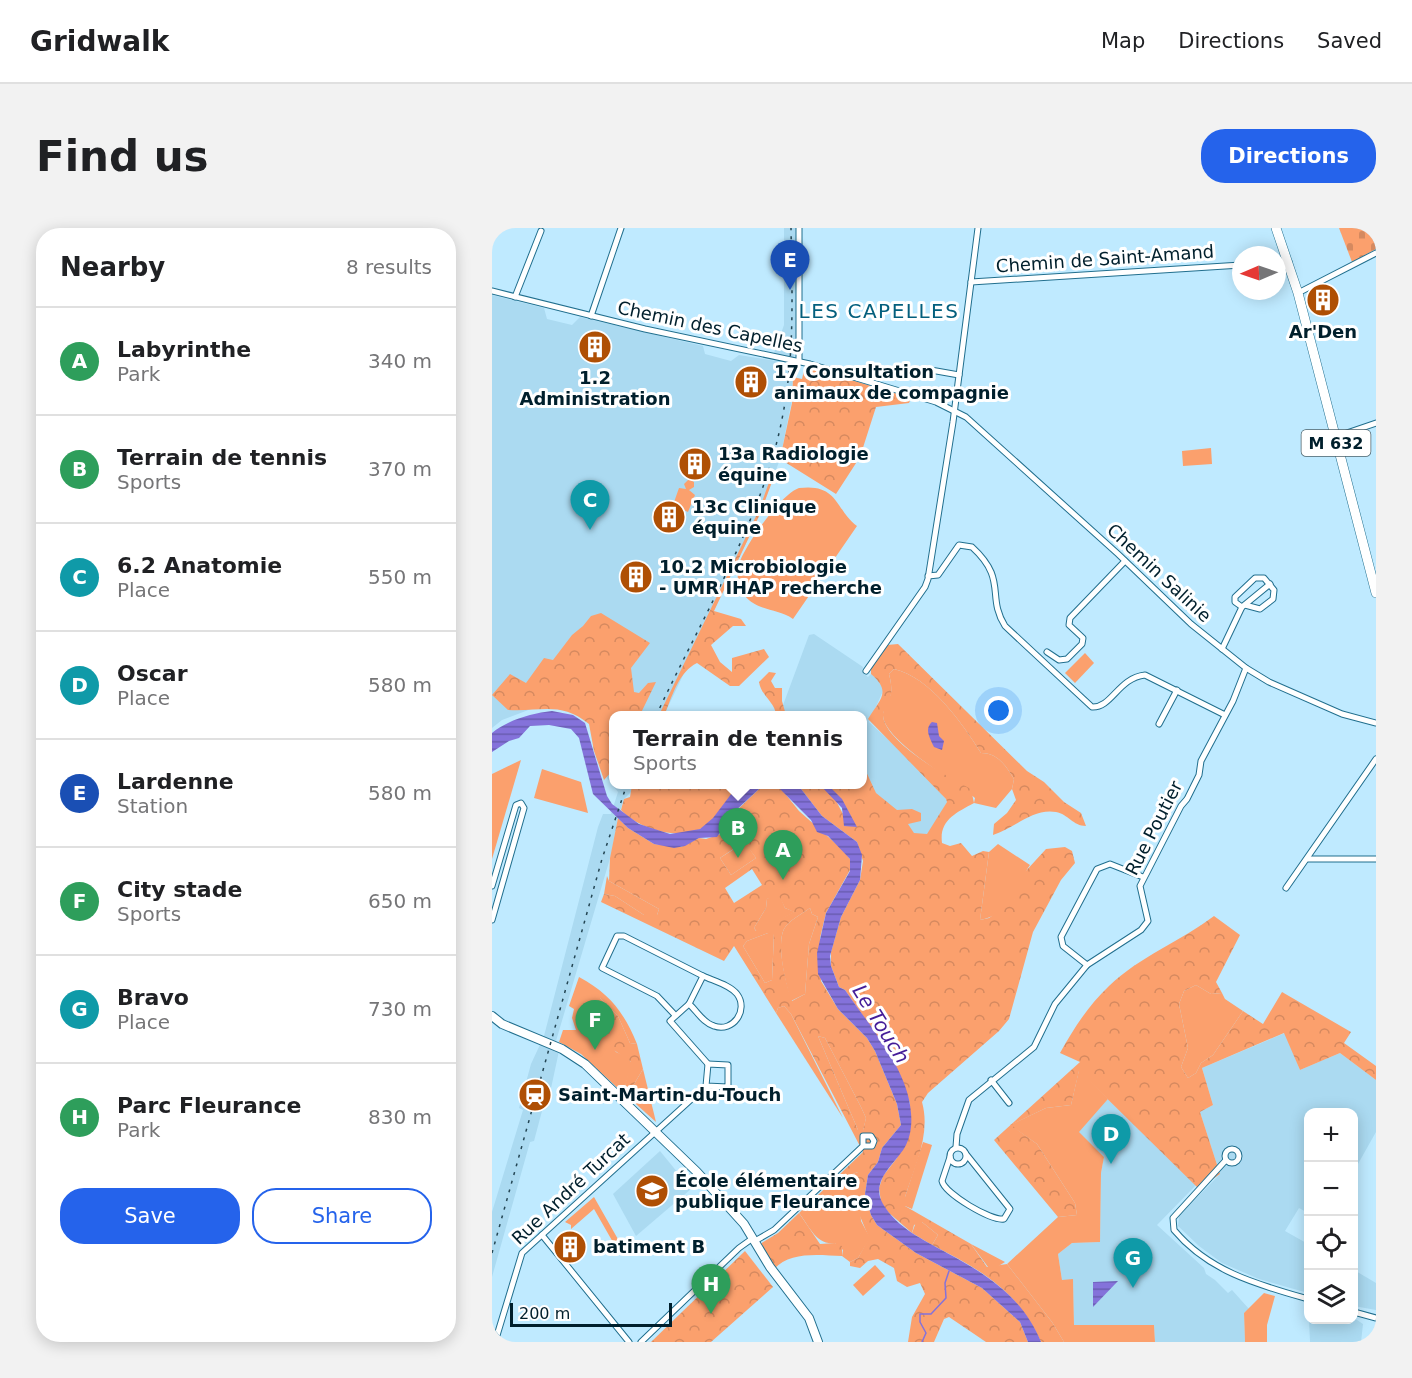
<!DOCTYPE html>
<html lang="en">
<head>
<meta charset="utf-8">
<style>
  :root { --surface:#fff; --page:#f2f2f2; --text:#202124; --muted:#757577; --line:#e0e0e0; --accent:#2563eb }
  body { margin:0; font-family:"DejaVu Sans",sans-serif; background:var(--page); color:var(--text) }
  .controls { position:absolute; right:18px; bottom:18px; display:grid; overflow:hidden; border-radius:12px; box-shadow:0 3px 15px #0003 }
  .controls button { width:54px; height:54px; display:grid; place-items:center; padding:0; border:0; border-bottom:2px solid var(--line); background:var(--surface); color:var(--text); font:30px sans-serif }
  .compass { position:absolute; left:740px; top:18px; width:54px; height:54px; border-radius:50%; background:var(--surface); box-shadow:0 3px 15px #0003; rotate:268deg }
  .scale { position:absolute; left:18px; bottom:15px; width:162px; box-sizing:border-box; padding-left:6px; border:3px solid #001f2c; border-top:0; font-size:16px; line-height:21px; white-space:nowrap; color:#001f2c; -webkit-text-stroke:4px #fff; paint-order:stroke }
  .you { position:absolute; left:507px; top:483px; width:21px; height:21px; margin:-15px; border:4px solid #fff; border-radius:50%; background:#1a73e8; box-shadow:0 0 0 9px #1a73e833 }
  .badge { display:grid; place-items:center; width:39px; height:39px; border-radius:50%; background:var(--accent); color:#fff; font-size:20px; font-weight:700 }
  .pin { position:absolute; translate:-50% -50px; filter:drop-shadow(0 2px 3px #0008) }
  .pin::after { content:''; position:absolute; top:32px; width:21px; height:18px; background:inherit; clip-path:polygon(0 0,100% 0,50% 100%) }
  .popup { position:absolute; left:117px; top:483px; width:258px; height:78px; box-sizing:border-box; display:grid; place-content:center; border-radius:12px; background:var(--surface); filter:drop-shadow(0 2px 4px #0005); font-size:20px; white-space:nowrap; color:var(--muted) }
  .popup b { font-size:22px; color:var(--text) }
  .popup::after { content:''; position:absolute; left:50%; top:100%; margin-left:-12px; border:12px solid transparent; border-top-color:var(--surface) }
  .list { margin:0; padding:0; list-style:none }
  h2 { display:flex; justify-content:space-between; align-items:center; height:78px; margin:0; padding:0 24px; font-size:26px }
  h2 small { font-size:20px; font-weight:400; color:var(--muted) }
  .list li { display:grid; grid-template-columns:39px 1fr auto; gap:18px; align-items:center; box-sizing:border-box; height:108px; padding:0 24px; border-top:2px solid var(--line) }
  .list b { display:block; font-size:22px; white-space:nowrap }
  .list p { margin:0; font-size:20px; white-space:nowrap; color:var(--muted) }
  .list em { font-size:20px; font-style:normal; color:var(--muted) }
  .actions { display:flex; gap:12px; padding:18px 24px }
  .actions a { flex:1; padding:14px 0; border:2px solid var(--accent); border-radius:24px; text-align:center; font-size:21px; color:var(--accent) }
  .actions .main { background:var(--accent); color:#fff }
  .icon { flex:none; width:33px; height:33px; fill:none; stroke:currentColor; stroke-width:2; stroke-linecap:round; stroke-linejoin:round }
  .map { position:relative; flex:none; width:884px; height:1114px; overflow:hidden; border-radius:24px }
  header { display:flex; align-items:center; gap:36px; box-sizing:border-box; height:84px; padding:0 30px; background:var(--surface); border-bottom:2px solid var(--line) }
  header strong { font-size:28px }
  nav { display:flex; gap:33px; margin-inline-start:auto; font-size:21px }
  .intro { display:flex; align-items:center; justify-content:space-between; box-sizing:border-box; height:144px; padding:0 36px }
  h1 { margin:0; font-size:42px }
  .button { padding:15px 27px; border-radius:24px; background:var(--accent); color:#fff; font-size:21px; font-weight:700 }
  main { display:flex; gap:36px; padding:0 36px }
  aside { flex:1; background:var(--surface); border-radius:24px; box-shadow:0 3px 15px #0003 }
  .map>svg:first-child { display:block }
</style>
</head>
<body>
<header>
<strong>Gridwalk</strong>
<nav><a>Map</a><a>Directions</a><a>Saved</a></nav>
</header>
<div class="intro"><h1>Find us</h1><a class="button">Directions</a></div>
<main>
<aside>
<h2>Nearby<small>8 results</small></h2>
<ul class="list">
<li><span class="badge" style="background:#2e9e5b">A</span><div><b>Labyrinthe</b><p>Park</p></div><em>340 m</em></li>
<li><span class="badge" style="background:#2e9e5b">B</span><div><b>Terrain de tennis</b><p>Sports</p></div><em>370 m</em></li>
<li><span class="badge" style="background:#0f9aa8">C</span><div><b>6.2 Anatomie</b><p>Place</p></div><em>550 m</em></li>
<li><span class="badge" style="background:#0f9aa8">D</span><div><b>Oscar</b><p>Place</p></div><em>580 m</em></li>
<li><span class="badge" style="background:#1a4fb4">E</span><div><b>Lardenne</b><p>Station</p></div><em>580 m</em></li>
<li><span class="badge" style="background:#2e9e5b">F</span><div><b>City stade</b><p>Sports</p></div><em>650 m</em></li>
<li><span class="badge" style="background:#0f9aa8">G</span><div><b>Bravo</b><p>Place</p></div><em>730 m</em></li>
<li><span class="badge" style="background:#2e9e5b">H</span><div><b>Parc Fleurance</b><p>Park</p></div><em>830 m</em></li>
</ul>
<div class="actions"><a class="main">Save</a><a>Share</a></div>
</aside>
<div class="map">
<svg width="884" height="1114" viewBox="0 0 884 1114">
  <defs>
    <pattern id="forest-crowns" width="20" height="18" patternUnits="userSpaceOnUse" patternTransform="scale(1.5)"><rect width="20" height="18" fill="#fba06d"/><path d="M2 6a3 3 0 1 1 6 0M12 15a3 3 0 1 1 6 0" fill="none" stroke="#d5895f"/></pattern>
    <pattern id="cemetery-stones" width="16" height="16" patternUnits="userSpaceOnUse" patternTransform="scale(1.5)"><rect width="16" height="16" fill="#fba06d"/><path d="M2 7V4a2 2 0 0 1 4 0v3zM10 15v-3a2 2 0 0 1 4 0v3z" fill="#d5895f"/></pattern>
    <pattern id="water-rules" width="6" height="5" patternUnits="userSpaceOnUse" patternTransform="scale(1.5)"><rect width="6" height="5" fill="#8472da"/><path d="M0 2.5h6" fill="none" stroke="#6a5db1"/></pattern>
  </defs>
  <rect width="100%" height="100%" fill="#bfeaff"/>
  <g fill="#abdaf1">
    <path d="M292,0H304L305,121L302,129H299V135L302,136L300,161L302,162L288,231L268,286L172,487L122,488V556L146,557L132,571L126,590L119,627L64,813L67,823L58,865L54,868L42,913L38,914L0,1049V984L31,882L27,880L39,836L52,808L106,599L111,586H119L126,564L115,550L121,497L60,473L10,492L0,500V67L52,80L55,91L80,97L88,89L211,118L213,126L239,133L247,127L290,134V141H295L296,128L282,125L292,97Z"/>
    <path d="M322,406L371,439L370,444L376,449L379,446L391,455V463L377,494L425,538L454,571L455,574L432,616L370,556V488H287L317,407Z"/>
    <path d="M793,805L808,842L848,825L884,852V904L862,943V884H816V985L807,980L793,1003L816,1016V1065L767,1051L730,1035L707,1018L686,998L687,988L728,946L708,884L721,877L710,840Z"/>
    <path d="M616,871L704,957L665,997L712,1040L714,1046L723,1052L736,1065L740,1062L757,1081L752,1085L753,1114H663L662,1097L582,1098L581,1052H570L566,1026L580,1015L608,1014L609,945L612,929L586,904Z"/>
    <path d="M168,923L199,961L144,1008L121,966Z"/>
    <path d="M862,1042L884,1055V1082L862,1078Z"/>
    <path d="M862,1090L871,1096L869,1114H818L817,1092Z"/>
  </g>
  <g fill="#fba06d">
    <path d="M719,220L720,236L691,238L690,223Z"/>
    <path d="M197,251L202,254V259L197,262L203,267L196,284L181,277L187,260L194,261L192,256Z"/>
    <path d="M307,260C347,255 343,282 365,298L301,391C285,380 266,384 252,367C246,359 244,346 247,336C253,317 289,266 307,260Z"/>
    <path d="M593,425L602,435L583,455L573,445Z"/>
    <path d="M402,441C438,449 470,495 489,525C506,525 514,538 522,551L520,561L504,580L482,575L483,570C465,554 389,511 391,486C393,468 404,474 397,446Z"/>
    <path d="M29,532L0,631V546Z"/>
    <path d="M50,541L89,554L96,585L42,570Z"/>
    <path d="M253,614L264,630L239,647L228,630Z"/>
    <path d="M506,616L538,637C529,649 528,665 522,673C515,682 499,690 488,692L497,624Z"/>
    <path d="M115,648L117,653L167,681L165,687H152L123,668L112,666Z"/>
    <path d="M280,668H288L293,680L303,684L265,704L262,700L274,680L275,671Z"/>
    <path d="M318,680L320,686L326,689L317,716L313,766L299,773C294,756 284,717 292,701C297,692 310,686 318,680Z"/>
    <path d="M276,705H282L280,752L273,755L251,718L255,713Z"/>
    <path d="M87,749C117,765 132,784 145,816L138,815L126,788L108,770L92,787L97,790L93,803L98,810L112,806L124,824L133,828L140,835L131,865L89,826L67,814L71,802H84L80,790L82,781L77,778Z"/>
    <path d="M704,757L719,766L730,765L733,771L751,783L721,827L709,835L704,845L696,850L689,839L696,820L687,776L692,763Z"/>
    <path d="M292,778L299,786L351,890L284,785L286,780Z"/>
    <path d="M326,808L333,810L369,879L374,890L371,903L366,902Z"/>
    <path d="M151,841L164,894L135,868Z"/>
    <path d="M587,842L616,871L587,904L612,929L609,945L608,1014L580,1015L566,1026L570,1052L581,1051L582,1097H662L663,1114H572L560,1094L515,1036L566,989L585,987L583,975L545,916L518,897L554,880L579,877Z"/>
    <path d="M431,914L440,917L420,981L413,978V969Z"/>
    <path d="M366,944L369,993L378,1010L366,1030L358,1034L350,1028L351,1022L343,1015C325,1018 317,998 307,985L346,948L350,950Z"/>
    <path d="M102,969L127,1013L122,1016L102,981L79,1001V997L73,994Z"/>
    <path d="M424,994H430L446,1007L440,1017L420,1005Z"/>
    <path d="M479,1016L513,1034L505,1039H496Z"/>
    <path d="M383,1037L393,1048L371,1068L361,1057Z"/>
    <path d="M772,1065L783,1068L775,1097V1114H753L752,1085Z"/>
  </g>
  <g fill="url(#forest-crowns)" fill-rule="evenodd">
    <path d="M313,138L419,170L417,175L384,179L368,229L344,266L288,231L300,175L301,149L310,151Z"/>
    <path d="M280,246H283L268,286L222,383L249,391L254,398H241L219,417L228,434L240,444V430L272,421L277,429L247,458H238L205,435C187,444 181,466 174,483L177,486L190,487H167L267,282Z"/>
    <path d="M109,385L158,415L139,440L142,464L147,465L156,455L164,454L148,487L122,488L121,542L112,552L102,523L97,496C68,473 50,484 16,482L0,467L18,446L34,455L52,430L61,432L80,407L91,398L99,388Z"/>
    <path d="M406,416L535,543L552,554L572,574L589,585L594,598C581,598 576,586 564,584C541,580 523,600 501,607L502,596L515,585L524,572L520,561L522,551C514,538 506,525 489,525C470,495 438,449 402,441L397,446C400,459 401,466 395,478C394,481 391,483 391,486C390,513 459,551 479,561L482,575C464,585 447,592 450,615L458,618L469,615L480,628L491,623L497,624L488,692L497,690L522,672L532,645L554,621L573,619L580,623L583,635L569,652L541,704L517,791L507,803L436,865L430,874C439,906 423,938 413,969V978L479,1016L495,1039L515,1036L560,1094L572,1114H549C525,1062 489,1042 440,1017L446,1007L430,994L422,997L420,1005L396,984L389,974L387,960L391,948L405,930L418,875L400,830L353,762L347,759L339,738V724L349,689L368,652L371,633L365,614L330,588L306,557H328L342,569L351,586L356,582L336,557L370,556L371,537L384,565L405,582L420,581L429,585V593L416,596L422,605L435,606L455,574L454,571L376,491C388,471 400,464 379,446V440L395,417Z"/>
    <path d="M277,444L284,445L279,453L283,460H290V473L294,487H284C283,474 269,468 267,454Z"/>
    <path d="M140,557H246C236,570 225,591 210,600C188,613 146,601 129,582L132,571L138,569Z"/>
    <path d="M275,557L287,558L307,583L350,621L358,631V642L334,685L328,710L329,753L346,781L375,810L383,823L405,876L409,897L390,920L386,934L376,947L373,966L379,987L385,997L424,1025L490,1060L528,1094L536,1114H494L457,1089L452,1091L442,1114H416L420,1089L433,1066L428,1055L415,1059L405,1053L402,1040L386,1031L376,1033L368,1040L358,1038V1034L366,1030L377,1010L363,976L366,944L350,950L346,948L371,924L299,786L292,778L286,780L284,785L242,718L232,733L109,674L112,666L123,668L152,687H165L167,681L117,653L118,630L126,590L136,600L162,616L189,619L207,610L214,611L229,606L241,586L267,561ZM252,614L264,630L239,647L228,630ZM260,641L270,657L242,675L233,660ZM287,668L293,680L302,684L264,703L262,700L274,680L275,671ZM318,680L320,686L326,689L317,716L313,766L300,773C294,756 284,717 292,701C297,692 310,686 318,680ZM276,705L282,706L280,752L273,755L251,718L255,713ZM326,808L333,810L369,879L374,890L371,902H366Z"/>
    <path d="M722,688L748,707L724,754L730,765L719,766L704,757L692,763L687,776L696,820L689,839L696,850L704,845L709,835L721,827L751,783L771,796L790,764L859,804L852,815L884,838V852L848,825L808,842L792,805L710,840L721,877L708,884L728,946L707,961L587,843L579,877L554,880L519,897L545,916L583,975L585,987L566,989L502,912L588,834L568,825C582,800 596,778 617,758C647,729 689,713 722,688Z"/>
    <path d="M101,770H108L126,788L138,815L145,816L151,841L135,868L131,865L139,834L116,818L112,806L94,810L97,790L92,787Z"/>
    <path d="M307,985L328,1016L343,1015L350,1018V1028C327,1027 298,1023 282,1041L268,1016L286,1005Z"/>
    <path d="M253,1023L281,1059L219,1114H159Z"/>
  </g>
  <path fill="url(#cemetery-stones)" d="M847,0H884V21L860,34Z"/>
  <g fill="url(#water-rules)">
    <path d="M60,483L81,487L93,495L115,568L120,576L147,596L178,606L208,601L221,590L246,557H275L267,561L241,585L225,609L207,610L193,618L182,620L162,616L136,600L101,566L87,510L79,501L57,497L38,498L27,510L17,513L0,524V505C16,492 40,485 60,483Z"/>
    <path d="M440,494L445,495L447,508L452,513L450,522L442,519C438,510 432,501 440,494Z"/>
    <path d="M284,557H306L330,588L365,614L370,627L368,652L349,689L338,728L339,738L347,759L353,762C376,796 417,842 419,885C420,895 419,907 414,917C405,935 377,952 391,976C405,1000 432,1012 455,1025C495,1046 532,1071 549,1114H536L528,1094L490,1060L424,1025L385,997L379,987L373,966L376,947L386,934L390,920L409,897L405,876L383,823L375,810L346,781L326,746L325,725L334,685L358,643V631L336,608L325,604L319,592Z"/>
    <path d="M328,557H336L350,571L365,599L352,598L350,580Z"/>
    <path d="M626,1053L601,1079V1054Z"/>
  </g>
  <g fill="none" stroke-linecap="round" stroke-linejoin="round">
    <path stroke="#8472da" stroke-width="1.5" d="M430,1114L434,1105L428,1094V1086H439L454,1070L453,1055L457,1043"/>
    <defs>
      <g id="street">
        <path d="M307,0V134"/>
        <path d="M785,35L797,34"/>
        <path d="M479,54L749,37"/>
        <path d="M0,63L153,101L318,136L444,174L474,189L626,326L699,396L754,440L777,454L850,486L884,495"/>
        <path d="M806,65L884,25"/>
        <path d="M23,69L49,3"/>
        <path d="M99,88L129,0"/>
        <path d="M433,141L467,147"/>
        <path d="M843,209L884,195"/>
        <path d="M436,348L446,347L467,317L480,319C516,352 494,368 513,398L600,479C620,480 626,450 653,447L733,487"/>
        <path d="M750,379L743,374V369L763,350H772L782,362L781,371L768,381L753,377"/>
        <path d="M730,421L750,379L778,356"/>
        <path d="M555,424L567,432L575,431L590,416L591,410L577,397L578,390L633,333"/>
        <path d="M374,443L433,359L436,351L461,194L486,0"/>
        <path d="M667,496L685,462"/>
        <path d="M816,631H884"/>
        <path d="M0,658L24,577L29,575L32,580L0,692"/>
        <path d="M794,660L884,531"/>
        <path d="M595,737L571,718L569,709L605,641L618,636L651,649"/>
        <path d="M197,776C205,783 211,795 222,798C241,805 257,782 245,766C238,757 222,753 211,748"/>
        <path d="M182,786L165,768L110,740L125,708H132L211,748L197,776L178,793L216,836"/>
        <path d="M499,852L517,875"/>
        <path d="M464,919L465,906L477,872L542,819L563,776L595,737L649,702L656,693L648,658L689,578L695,571L707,547L709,533L741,473L754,440"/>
        <circle cx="466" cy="928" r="8"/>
        <circle cx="740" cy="928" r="7"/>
        <path d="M458,929L450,953C453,966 499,993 512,991L518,981L474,926"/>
        <path d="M734,932L681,990L682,1002C717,1044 767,1057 816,1071"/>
        <path d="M50,1007L137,1114"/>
        <path d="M263,1013L282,1002L371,918H380L382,913L379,908H371V918"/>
        <path d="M862,1084L884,1090"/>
        <path d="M3,1114L30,1025L214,858L236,859V837L216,836L214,858"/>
        <path d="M149,1114L247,1020L261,1010"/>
      </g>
      <path id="secondary" d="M0,788L10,796L70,821L93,836L205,944L252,996L278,1039L317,1090L326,1114"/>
      <path id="primary" d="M784,0L806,65L884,365"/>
    </defs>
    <use href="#street" stroke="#216f8e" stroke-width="7"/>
    <use href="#secondary" stroke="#216f8e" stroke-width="10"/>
    <use href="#primary" stroke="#216f8e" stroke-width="10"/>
    <use href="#street" stroke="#fff" stroke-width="5"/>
    <use href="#secondary" stroke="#fff" stroke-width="8"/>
    <use href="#primary" stroke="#fff" stroke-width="9"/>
    <g stroke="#234553" stroke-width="1.5" stroke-dasharray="3 6" stroke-linecap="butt">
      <path d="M164,488C207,395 271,290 290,191C303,128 300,64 299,0"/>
      <path d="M0,1025L110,631L135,556"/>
    </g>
  </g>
  <defs>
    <symbol id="building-disc" viewBox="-11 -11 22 22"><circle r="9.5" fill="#af4f04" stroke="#fff"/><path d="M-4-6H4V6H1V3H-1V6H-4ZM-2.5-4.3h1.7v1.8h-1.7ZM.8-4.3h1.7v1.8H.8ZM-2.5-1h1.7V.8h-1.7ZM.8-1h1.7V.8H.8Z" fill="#fff"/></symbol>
    <symbol id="station-disc" viewBox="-11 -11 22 22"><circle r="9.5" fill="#af4f04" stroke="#fff"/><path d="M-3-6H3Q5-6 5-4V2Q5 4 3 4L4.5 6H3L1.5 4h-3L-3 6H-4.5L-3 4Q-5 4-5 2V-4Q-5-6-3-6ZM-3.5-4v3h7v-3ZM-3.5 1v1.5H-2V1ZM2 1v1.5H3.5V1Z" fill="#fff"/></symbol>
    <symbol id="school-disc" viewBox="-11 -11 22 22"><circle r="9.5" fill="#af4f04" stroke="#fff"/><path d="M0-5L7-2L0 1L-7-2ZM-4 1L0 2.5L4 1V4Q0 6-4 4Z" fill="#fff"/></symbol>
  </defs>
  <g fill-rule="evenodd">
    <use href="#building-disc" x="812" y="53" width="38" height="38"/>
    <use href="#building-disc" x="84" y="100" width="38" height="38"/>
    <use href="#building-disc" x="240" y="135" width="38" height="38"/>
    <use href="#building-disc" x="184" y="217" width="38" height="38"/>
    <use href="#building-disc" x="158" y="270" width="38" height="38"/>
    <use href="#building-disc" x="125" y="330" width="38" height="38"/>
    <use href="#station-disc" x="24" y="848" width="38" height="38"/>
    <use href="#school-disc" x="141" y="944" width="38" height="38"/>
    <use href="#building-disc" x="59" y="1000" width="38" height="38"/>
  </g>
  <g text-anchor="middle" stroke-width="6" stroke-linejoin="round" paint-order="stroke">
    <rect fill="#fff" stroke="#4c626b" stroke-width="1.5" x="809.5" y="202" width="69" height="26" rx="4.5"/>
    <g font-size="16" font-weight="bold" fill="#001f2c">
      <text x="844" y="221">M 632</text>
    </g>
    <g font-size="18" fill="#001f2c" stroke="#fff">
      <text transform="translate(613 31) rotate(-4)" y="6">Chemin de Saint-Amand</text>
      <text transform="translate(218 99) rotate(12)" y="6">Chemin des Capelles</text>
      <text transform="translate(667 345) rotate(43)" y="6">Chemin Salinie</text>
      <text transform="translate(662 600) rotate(-63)" y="6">Rue Poutier</text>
      <text transform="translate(79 961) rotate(-43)" y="6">Rue André Turcat</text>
    </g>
    <g font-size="18" font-weight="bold" fill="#001f2c" stroke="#fff" text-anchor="start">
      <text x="831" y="110" text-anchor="middle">Ar'Den</text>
      <text x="282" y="150">17 Consultation<tspan x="282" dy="21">animaux de compagnie</tspan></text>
      <text x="103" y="156" text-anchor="middle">1.2<tspan x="103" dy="21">Administration</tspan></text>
      <text x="226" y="232">13a Radiologie<tspan x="226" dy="21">équine</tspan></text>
      <text x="200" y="285">13c Clinique<tspan x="200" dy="21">équine</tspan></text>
      <text x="167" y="345">10.2 Microbiologie<tspan x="167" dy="21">- UMR IHAP recherche</tspan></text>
      <text x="66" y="873">Saint-Martin-du-Touch</text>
      <text x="183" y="959">École élémentaire<tspan x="183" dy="21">publique Fleurance</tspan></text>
      <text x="101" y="1025">batiment B</text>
    </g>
    <g font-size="20" letter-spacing="1.5" fill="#035f7d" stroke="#fff">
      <text x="387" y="90">LES CAPELLES</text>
    </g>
    <g font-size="20" font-style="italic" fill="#441c98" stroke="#fff">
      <text transform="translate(389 796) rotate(58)" y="7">Le Touch</text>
    </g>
  </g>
</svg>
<div class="controls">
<button>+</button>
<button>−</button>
<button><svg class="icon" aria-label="locate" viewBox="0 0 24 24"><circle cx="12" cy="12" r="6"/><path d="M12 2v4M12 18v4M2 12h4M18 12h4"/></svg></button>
<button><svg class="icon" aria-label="layers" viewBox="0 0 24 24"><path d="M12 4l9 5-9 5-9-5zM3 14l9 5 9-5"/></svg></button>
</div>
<svg class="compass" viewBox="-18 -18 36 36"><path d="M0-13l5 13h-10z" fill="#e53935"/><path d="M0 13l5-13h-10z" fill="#757577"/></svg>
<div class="scale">200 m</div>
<div class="you"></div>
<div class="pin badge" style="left:291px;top:652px;background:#2e9e5b">A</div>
<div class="pin badge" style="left:246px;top:630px;background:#2e9e5b">B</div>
<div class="popup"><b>Terrain de tennis</b>Sports</div>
<div class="pin badge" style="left:98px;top:302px;background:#0f9aa8">C</div>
<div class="pin badge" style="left:619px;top:936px;background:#0f9aa8">D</div>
<div class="pin badge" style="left:298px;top:62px;background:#1a4fb4">E</div>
<div class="pin badge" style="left:103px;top:822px;background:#2e9e5b">F</div>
<div class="pin badge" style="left:641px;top:1060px;background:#0f9aa8">G</div>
<div class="pin badge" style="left:219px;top:1086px;background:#2e9e5b">H</div>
</div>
</main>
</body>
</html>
